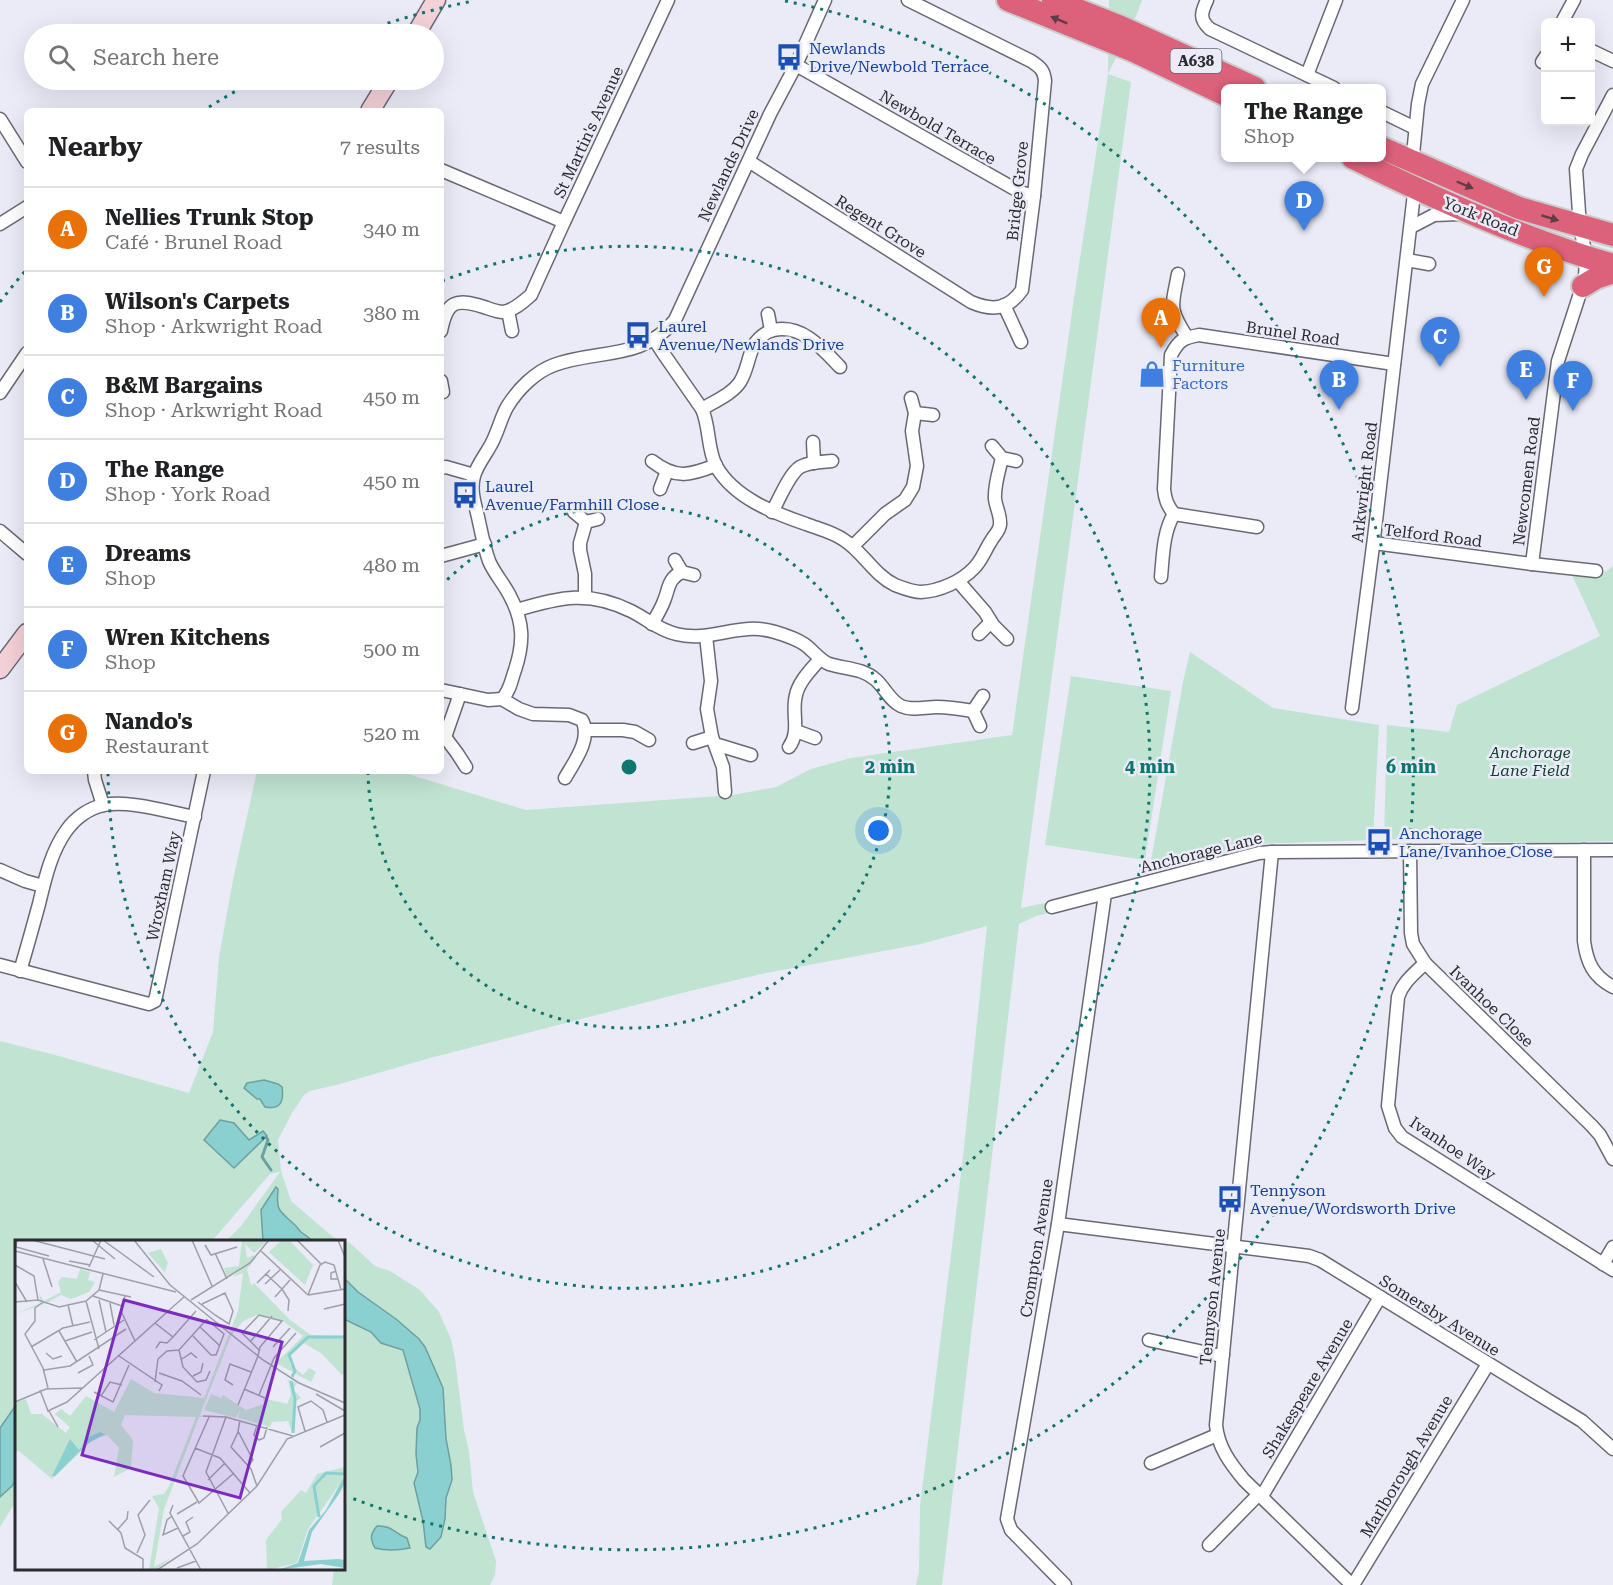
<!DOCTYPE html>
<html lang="en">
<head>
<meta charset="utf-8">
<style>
  :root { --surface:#fff; --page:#f6f6f6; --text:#202124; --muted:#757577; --line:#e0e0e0; --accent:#1a73e8 }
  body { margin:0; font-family:"Roboto Serif",serif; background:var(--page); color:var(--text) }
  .controls { position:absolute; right:18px; top:18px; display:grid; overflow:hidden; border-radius:9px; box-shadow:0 6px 24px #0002 }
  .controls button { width:54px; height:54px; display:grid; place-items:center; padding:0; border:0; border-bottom:2px solid var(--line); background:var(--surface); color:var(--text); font:30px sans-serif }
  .you { position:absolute; left:879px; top:831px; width:21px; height:21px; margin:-15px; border:4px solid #fff; border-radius:50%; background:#1a73e8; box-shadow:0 0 0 9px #1a73e833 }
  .badge { display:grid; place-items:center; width:39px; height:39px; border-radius:50%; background:var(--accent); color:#fff; font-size:20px; font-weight:700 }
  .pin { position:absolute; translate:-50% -50px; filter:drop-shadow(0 2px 3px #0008) }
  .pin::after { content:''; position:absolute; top:32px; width:21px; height:18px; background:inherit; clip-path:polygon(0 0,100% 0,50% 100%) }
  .popup { position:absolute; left:1221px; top:84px; width:165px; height:78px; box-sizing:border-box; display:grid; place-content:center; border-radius:9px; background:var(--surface); filter:drop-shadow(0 2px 4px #0005); font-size:20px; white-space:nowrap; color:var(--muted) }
  .popup b { font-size:22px; color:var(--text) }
  .popup::after { content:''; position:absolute; left:50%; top:100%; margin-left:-12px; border:12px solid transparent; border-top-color:var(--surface) }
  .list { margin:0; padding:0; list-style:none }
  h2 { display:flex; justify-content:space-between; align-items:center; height:78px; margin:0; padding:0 24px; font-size:26px }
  h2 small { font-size:20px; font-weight:400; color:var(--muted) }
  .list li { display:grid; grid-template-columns:39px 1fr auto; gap:18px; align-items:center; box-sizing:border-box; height:84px; padding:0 24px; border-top:2px solid var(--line) }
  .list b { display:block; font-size:22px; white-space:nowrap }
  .list p { margin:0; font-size:20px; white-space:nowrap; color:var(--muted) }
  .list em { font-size:20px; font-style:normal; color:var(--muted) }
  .icon { flex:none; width:33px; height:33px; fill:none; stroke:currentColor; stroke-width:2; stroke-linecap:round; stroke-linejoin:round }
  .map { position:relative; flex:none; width:1613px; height:1585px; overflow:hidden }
  .search { position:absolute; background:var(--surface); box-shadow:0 6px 24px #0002; left:24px; top:24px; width:420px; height:66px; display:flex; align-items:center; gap:15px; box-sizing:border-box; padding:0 21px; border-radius:33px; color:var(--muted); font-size:22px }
  .panel { position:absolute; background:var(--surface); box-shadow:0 6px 24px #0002; left:24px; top:108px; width:420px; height:666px; border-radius:9px }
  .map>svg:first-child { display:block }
</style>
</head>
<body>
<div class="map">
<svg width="1613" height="1585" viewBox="0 0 1613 1585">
  <rect width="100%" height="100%" fill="#eaebf7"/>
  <g fill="#c0e3d2">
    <path d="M1109,0H1142L1137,14L1108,74L1131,82L1021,908L1050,902L1053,912L1036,916L1019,924L942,1585H916L919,1572L920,1506L963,1157L987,926L921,944L761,974L686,992L430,1058L340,1084L310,1091L304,1095L292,1113L278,1140L281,1171L291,1201L333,1237L350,1243L375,1266L390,1271L420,1290L439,1312L451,1339L455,1359L464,1430L469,1451L473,1492L496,1561L495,1575L490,1585H332L334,1569L344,1568V1517C350,1500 346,1481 344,1463V1242L226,1241L241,1226L280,1172L270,1174L212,1241L16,1242V1501L0,1527V1041L55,1055L189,1093L213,1032L219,957L233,880L257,771H398L526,810L733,795L776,787L811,769L851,758L1012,735L1074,298L1108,75Z"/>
    <path d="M1613,566V841L1530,843L1384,839L1387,725L1449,732L1457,705L1600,636L1572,575L1604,573Z"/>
    <path d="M1190,652L1273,708L1379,725L1373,840L1259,844L1149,872L1183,682Z"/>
    <path d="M1071,676L1171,691L1145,860L1045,845Z"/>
  </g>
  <g fill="#8bd0d1" stroke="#6e9fa1" stroke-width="1.5">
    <path d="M264,1080L278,1084L282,1087C284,1101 281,1110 265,1107L260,1099H257L244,1088L247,1083Z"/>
    <path d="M220,1120L234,1123L249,1140L263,1131L267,1136L234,1168L204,1140Z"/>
    <path d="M276,1187L278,1189C276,1212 279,1210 295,1225C297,1227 299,1230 301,1232C306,1236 309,1237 312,1241H263L261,1210Z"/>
    <path d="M344,1278L358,1292L396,1319L419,1339L425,1347L443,1388L446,1439L451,1465L452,1480L446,1498L445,1519L441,1537L430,1549L426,1547L423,1521L414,1483L418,1472L416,1454L417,1428L420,1420V1409L403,1350L381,1343L371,1332L344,1319Z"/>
    <path d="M16,1405V1478L12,1486L0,1497V1428Z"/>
    <path d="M377,1526C392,1525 395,1534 407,1538L410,1548C400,1550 386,1551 375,1548C370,1539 370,1534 377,1526Z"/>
  </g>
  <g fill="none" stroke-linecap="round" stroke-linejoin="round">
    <path stroke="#6e9fa1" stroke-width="3" d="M266,1137L268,1140L262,1157L271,1170"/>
    <defs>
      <g id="street">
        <path d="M1207,0C1201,13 1199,19 1210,29L1334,88"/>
        <path d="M1562,22L1574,0"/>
        <path d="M1590,50L1613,61"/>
        <path d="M1542,62L1546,56"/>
        <path d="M796,65L1020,192L1034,196"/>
        <path d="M1307,75L1336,0"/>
        <path d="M1382,112L1415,128"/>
        <path d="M0,119L27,162"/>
        <path d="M750,162L971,302C992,311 1008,310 1022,290L1034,196L1045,81C1044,70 1040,67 1031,61L908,0"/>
        <path d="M1412,165L1418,104L1422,84L1463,0"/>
        <path d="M441,170L564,222L668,0"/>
        <path d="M0,224L27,207"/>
        <path d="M1411,227L1434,215L1460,214"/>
        <path d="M1407,260L1429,264"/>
        <path d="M1178,274C1172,306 1168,308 1187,337"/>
        <path d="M1004,305L1021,342"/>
        <path d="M508,311L512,331"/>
        <path d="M768,314L771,330"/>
        <path d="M441,331C447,301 455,298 484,307C490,309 497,312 503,312C513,311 523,302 531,295L564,222"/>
        <path d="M654,339L663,353L702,409C710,427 707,448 716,466C734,498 774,513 806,524C819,529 833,532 844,540C863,552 874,575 895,585C903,588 913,592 921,592C940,591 962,581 974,568C982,560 985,550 991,541C994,535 999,532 1000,525C1001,515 996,508 995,499C994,486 999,471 1002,458"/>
        <path d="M441,381L443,392"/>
        <path d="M0,393L27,353"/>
        <path d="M702,409C715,401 732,394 740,382C747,371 748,358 753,347C757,339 765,332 774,330C802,324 823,349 840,367"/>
        <path d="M915,413L933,415"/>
        <path d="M813,442L814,463"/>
        <path d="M992,446L1002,458L1016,461"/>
        <path d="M652,461C675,479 689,476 716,465"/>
        <path d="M441,468L446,467L474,475"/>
        <path d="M660,489L667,471"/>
        <path d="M574,512L586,522L598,519"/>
        <path d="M772,512C779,500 789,474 800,467C809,462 821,462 832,461"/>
        <path d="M1257,527L1174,514C1167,505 1165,499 1164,489L1171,355C1179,340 1183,338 1199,335L1394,364"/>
        <path d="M0,531L27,554"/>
        <path d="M1374,543L1532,564L1596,571"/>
        <path d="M853,546L885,514L905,500L913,487L917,466L912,431L915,413L911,398"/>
        <path d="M441,556L485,544"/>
        <path d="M675,560L682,572L694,575"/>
        <path d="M1532,564L1558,361L1585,278L1586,256L1580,227L1576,169L1582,154L1613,95"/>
        <path d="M1161,577C1163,556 1163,532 1174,514"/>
        <path d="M958,581L985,612L993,625L1007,639"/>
        <path d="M585,597V574L580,550V543L586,522"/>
        <path d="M517,610C560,597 589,590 631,611C647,619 659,630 676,634C711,643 739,621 775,632C785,635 795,638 804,644C813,650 819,660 829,664C845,669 863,668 876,680C885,688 890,701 901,706C912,711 925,707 937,707C949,707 961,709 973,711"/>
        <path d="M652,624C656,617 661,609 664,601C669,589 668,578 682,572"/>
        <path d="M979,634L991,622"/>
        <path d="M706,636L711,681L707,709L712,737L723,767L725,792"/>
        <path d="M441,690L488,700L502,699L519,709L533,714L569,715L582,720C592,739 574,762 565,778"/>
        <path d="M502,699C510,691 511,681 515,670C524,643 524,622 510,596C504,584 494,573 489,561C484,547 481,531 478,517C475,504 470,490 474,476C478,462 490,450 495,436C499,427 502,416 507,407C518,389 535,372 554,365C597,349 642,361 675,320L770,114L796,65L825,0"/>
        <path d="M1352,708L1374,538L1415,185"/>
        <path d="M980,726L973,711L983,696"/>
        <path d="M585,730H623L635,732L649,740"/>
        <path d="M796,731L815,738"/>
        <path d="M445,737L460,694"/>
        <path d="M441,740L445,737L457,753L466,767"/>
        <path d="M693,743L712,737"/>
        <path d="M715,744L751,755"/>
        <path d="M789,747C801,731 791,713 796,695C799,681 811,670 820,659"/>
        <path d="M94,771L95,780L103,805"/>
        <path d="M1584,850V941C1587,963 1593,976 1613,987"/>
        <path d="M1410,851L1411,933L1413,944L1425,963L1592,1126L1600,1135L1613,1159"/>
        <path d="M1272,852L1216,1425C1218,1447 1230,1463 1244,1480L1352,1585"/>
        <path d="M0,870L25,881L43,886"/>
        <path d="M1052,907L1259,853L1272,852L1613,850"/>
        <path d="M1425,963C1414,974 1403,982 1398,997L1388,1106L1395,1128L1402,1137L1613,1270"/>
        <path d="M0,965L149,1004L155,1001L204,771"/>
        <path d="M20,971C27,948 33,926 39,904C45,879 51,852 66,831C75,818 89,808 104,805C130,800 168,812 195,817"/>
        <path d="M1058,1224L1309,1256L1320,1260L1582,1421L1613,1449"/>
        <path d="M1603,1264L1613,1247"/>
        <path d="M1149,1340L1217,1355H1223"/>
        <path d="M1151,1463L1217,1435"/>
        <path d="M1262,1496L1380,1297"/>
        <path d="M1209,1545L1259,1494"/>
        <path d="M1065,1585L1011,1530L1007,1519L1058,1224L1105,894"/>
        <path d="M1353,1585L1488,1364"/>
      </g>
      <g id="secondary">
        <path d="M416,34L436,0"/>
        <path d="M370,111L389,80"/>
        <path d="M0,669L27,633"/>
      </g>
      <g id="highway">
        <path d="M1008,0L1134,51L1226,95"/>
        <path d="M1053,0L1121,27L1255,88"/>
        <path d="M1382,148L1519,208L1613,235"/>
        <path d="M1353,158C1436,199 1523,239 1613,265"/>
        <path d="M1583,286L1596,278L1613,272"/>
      </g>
    </defs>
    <use href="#street" stroke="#686973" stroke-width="15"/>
    <use href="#secondary" stroke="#686973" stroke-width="21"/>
    <use href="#highway" stroke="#cccccd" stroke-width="26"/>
    <use href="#street" stroke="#fff" stroke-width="12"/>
    <use href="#secondary" stroke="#f4d0d7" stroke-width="18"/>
    <use href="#highway" stroke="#dc617a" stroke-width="22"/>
  </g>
  <defs><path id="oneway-solid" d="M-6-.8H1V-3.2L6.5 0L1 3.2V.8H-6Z" transform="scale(1.5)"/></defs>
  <g fill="#603c46">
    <use href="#oneway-solid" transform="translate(1059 20) rotate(-158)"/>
    <use href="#oneway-solid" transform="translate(1465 185) rotate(23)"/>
    <use href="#oneway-solid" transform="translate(1550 218) rotate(17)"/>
  </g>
  <g fill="none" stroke="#0f766e" stroke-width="3" stroke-dasharray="3 6">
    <path d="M441 586A261 261 0 1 1 368 772"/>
    <path d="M442 281A521 521 0 1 1 108 772"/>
    <path d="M0 302A782 782 0 0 1 26 270M209 107A782 782 0 0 1 256 80M362 32A782 782 0 0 1 473 1M785 1A782 782 0 1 1 349 1497"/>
  </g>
  <defs>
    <symbol id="bus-bare" viewBox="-9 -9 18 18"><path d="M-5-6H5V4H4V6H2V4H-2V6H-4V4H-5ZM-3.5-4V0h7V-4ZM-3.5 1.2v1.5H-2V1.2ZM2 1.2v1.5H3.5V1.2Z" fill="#1a4fb4" stroke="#eaebf7" stroke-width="2.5" paint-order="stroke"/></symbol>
    <symbol id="shop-bare" viewBox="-9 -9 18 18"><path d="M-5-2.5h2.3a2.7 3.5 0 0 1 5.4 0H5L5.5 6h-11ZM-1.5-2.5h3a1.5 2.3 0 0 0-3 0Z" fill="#3f7fe0" stroke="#eaebf7" stroke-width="2.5" paint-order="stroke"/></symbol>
  </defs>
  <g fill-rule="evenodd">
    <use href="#bus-bare" x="770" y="38" width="38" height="38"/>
    <use href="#bus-bare" x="619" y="316" width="38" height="38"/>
    <use href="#shop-bare" x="1133" y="355" width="38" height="38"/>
    <use href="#bus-bare" x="446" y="476" width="38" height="38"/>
    <use href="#bus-bare" x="1360" y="823" width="38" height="38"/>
    <use href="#bus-bare" x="1211" y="1180" width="38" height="38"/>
  </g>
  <g text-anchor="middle" stroke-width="5" stroke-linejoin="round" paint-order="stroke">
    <rect fill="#eaebf7" stroke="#64656c" stroke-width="1.5" x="1170.5" y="49" width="51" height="24" rx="4.5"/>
    <g font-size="15" font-weight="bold" fill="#2b2c30">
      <text x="1196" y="66">A638</text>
    </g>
    <g font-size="16" fill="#164399" stroke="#eaebf7" text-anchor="start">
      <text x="809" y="54">Newlands<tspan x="809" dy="18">Drive/Newbold Terrace</tspan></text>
      <text x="658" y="332">Laurel<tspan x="658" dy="18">Avenue/Newlands Drive</tspan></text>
      <text x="485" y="492">Laurel<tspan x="485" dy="18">Avenue/Farmhill Close</tspan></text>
      <text x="1399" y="839">Anchorage<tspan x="1399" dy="18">Lane/Ivanhoe Close</tspan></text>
      <text x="1250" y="1196">Tennyson<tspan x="1250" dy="18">Avenue/Wordsworth Drive</tspan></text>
    </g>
    <g font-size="16" fill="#2b2c30" stroke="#eaebf7">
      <text transform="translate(938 127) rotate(30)" y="6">Newbold Terrace</text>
      <text transform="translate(588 132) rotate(-65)" y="6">St Martin's Avenue</text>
      <text transform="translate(728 165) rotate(-65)" y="6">Newlands Drive</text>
      <text transform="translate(1017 191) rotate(-84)" y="6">Bridge Grove</text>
      <text transform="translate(1481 216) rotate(22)" y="6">York Road</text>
      <text transform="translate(881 226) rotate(32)" y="6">Regent Grove</text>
      <text transform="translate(1293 333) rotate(8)" y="6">Brunel Road</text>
      <text transform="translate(1526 481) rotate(-83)" y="6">Newcomen Road</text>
      <text transform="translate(1364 482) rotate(-83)" y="6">Arkwright Road</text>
      <text transform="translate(1433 535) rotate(7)" y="6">Telford Road</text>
      <text transform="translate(1201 852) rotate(-14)" y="6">Anchorage Lane</text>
      <text transform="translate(163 886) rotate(-78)" y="6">Wroxham Way</text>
      <text transform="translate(1492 1006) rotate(44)" y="6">Ivanhoe Close</text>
      <text transform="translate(1453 1148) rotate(34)" y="6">Ivanhoe Way</text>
      <text transform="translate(1036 1248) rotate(-81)" y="6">Crompton Avenue</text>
      <text transform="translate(1212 1297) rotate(-84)" y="6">Tennyson Avenue</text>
      <text transform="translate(1440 1315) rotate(32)" y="6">Somersby Avenue</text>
      <text transform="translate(1307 1388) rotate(-59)" y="6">Shakespeare Avenue</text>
      <text transform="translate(1406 1466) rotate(-59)" y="6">Marlborough Avenue</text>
    </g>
    <g font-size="16" fill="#366cbe" stroke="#eaebf7" text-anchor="start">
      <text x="1172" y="371">Furniture<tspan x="1172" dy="18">Factors</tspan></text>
    </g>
    <g font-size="16" font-style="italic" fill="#103f2e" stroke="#eaebf7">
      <text x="1530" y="758">Anchorage<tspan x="1530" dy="18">Lane Field</tspan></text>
    </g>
  </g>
  <g transform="translate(15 1240)">
    <rect width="330" height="330" fill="#eaebf7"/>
    <path d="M227,0H253L239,13L230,4L232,18L239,15L241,18L232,29L236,45L239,43L275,80L296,95L330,96V134L327,135L307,114L289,103L275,116V124L288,135L294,128L301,132L296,142L261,123L288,96L268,81L242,75L228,81L216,96L185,175L188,177H184L149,269L139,327L156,318L140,330H134L144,268L137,256L149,254L154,246L181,177L110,175L106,185L118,200L116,228L99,237L104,208L92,195L78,200L37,239L4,211L0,212V163L11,159L16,174H27L51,193L55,187L40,174L46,169L55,176L71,156L99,172L116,139L139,153L189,158L223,71L228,33L217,37L228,28L212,37L209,28L224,26ZM267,0H274L298,25L290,45L254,12ZM146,9L153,23L150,32L159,43L133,13ZM65,29L75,32L73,40L80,42L74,52L56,59L46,55L32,63L0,74L26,63L24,54L29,61L46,52L43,42L47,37L62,39ZM273,140L282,143L278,149L286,158L279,162L277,192L273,181L257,182L255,187L223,178L225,170L221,178L189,170L196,154L206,158L204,163L208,155L231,170L249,164L248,158L272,164L276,155ZM330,227L327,241L293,289L282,323L252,330L251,300L267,279L266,272L286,250L291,253L302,234Z" fill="#c0e3d2"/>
    <path d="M85,192L90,194L66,207L67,209L40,236H37L55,199L64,210L74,197ZM330,235V243L324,254L297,292L289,321L323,319L330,320V328L306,324L263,330L283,323L294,290L311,270Z" fill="#8bd0d1"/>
    <path fill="none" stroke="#8bd0d1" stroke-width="3" d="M277,137L280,131L274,115L293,97H330M276,141L280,159L278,193M304,277L299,246L311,233L330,234"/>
    <path fill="none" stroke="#9e9fa7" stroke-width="1.5" d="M2,0L1,7L34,16M17,0L90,19M77,0L100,19M88,0L139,37M119,0L155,45L248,120L284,143L330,163M177,0L197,46M282,0L306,24M323,0L330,17M190,5L196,15L222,7M0,11L161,52M246,11L293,55M200,13L212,39M28,19L37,47M54,21L75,25M0,25L19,36L23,60M74,27L86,0M321,31L316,33V39H323M251,34L267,49M0,42L12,62M242,43L255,30M250,44L265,30M267,49L274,60L273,71M84,50L116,57M293,55L305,25L310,22L319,25L326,50M293,55L330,49M78,56L107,66M110,56L106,71L120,101M260,57L275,40M84,60L91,92M176,60L235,23L254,0M71,61L84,109M0,62L23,60L44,67L71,61L84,50L88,34M28,62L20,68V81L10,94L28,128L33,148M183,62L200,75L214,84L218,71L210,53L187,64M95,63L99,85M53,65L58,86M309,69L330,64M140,83L158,97L181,71M185,87L205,106M44,91L62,122M178,96L196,115H201L209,94L191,79M79,100L109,80M50,101L77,92M235,102L257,76M16,107L48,88L75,82M258,107L275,88M141,108L145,102L152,103L158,97M164,110L168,127L182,142L191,140L195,131M164,110L192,79M31,113L38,119L47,116M104,116L147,145L144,151M167,119L176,113L182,118M29,130L55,126L111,89M63,133L78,125L74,116M144,133L167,141L186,155M178,136L186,132L188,123M140,142L143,119L152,111L164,110M218,145L210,140L215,124L236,132M229,149L250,158M25,150L33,171L52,162L170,56M79,152L98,162L114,125M301,154L330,171M244,155L259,118L281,93M86,156L95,142L107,145M0,162L31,149L67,148M223,165L243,116L245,107L267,81L244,75L227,93L244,110M34,171L43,187M188,176L211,177L278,196M194,177L168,236L184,263L219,233M211,177L191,232L213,273M225,180L223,191L238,220L233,226M242,185L239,195L244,200L249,198L252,187M290,191L283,167L296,161L308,170L312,182M223,192L216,207L236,229L242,246M305,207L330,193M180,208L205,218L235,253M193,240L210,223M158,265L155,273L186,330M162,274L182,262M157,276L152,280L148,295L163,288M94,281L106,293L110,308L128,319V330M103,289L112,279L113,271M168,296L175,292L171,282L178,277M122,313L130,295L123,275L135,260M162,328L181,321M142,330L182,304L242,246L272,199L330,175"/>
    <path fill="#7b2cbf" fill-opacity="0.15" stroke="#7b2cbf" stroke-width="3" d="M109,60L267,102L225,258L67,215Z"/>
    <rect width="330" height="330" fill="none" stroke="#2b2c30" stroke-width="3"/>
  </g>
  <circle cx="629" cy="767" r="9" fill="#0f766e" stroke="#eaebf7" stroke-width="3"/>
  <g font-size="18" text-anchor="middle" font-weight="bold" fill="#0f766e" stroke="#eaebf7" stroke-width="5" stroke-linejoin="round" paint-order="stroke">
    <text x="890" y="773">2 min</text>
    <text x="1150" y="773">4 min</text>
    <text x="1411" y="773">6 min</text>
  </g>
</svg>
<div class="controls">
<button>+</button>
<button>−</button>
</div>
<div class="you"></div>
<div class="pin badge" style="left:1161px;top:348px;background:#e8710a">A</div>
<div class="pin badge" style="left:1339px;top:410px;background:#3f7fe0">B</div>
<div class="pin badge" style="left:1440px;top:367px;background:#3f7fe0">C</div>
<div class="pin badge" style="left:1304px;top:231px;background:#3f7fe0">D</div>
<div class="popup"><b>The Range</b>Shop</div>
<div class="pin badge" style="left:1526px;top:400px;background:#3f7fe0">E</div>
<div class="pin badge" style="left:1573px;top:411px;background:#3f7fe0">F</div>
<div class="pin badge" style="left:1544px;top:297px;background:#e8710a">G</div>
<div class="search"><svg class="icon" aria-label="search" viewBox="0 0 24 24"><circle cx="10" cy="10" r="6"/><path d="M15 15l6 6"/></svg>Search here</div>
<section class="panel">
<h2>Nearby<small>7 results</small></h2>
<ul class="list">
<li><span class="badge" style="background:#e8710a">A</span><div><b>Nellies Trunk Stop</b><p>Café · Brunel Road</p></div><em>340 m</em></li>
<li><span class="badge" style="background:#3f7fe0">B</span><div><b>Wilson's Carpets</b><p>Shop · Arkwright Road</p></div><em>380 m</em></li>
<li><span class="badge" style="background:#3f7fe0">C</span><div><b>B&amp;M Bargains</b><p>Shop · Arkwright Road</p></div><em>450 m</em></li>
<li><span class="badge" style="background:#3f7fe0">D</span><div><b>The Range</b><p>Shop · York Road</p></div><em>450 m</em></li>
<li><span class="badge" style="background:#3f7fe0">E</span><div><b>Dreams</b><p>Shop</p></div><em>480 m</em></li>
<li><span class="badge" style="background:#3f7fe0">F</span><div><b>Wren Kitchens</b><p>Shop</p></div><em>500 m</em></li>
<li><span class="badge" style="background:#e8710a">G</span><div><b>Nando's</b><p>Restaurant</p></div><em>520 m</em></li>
</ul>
</section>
</div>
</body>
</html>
